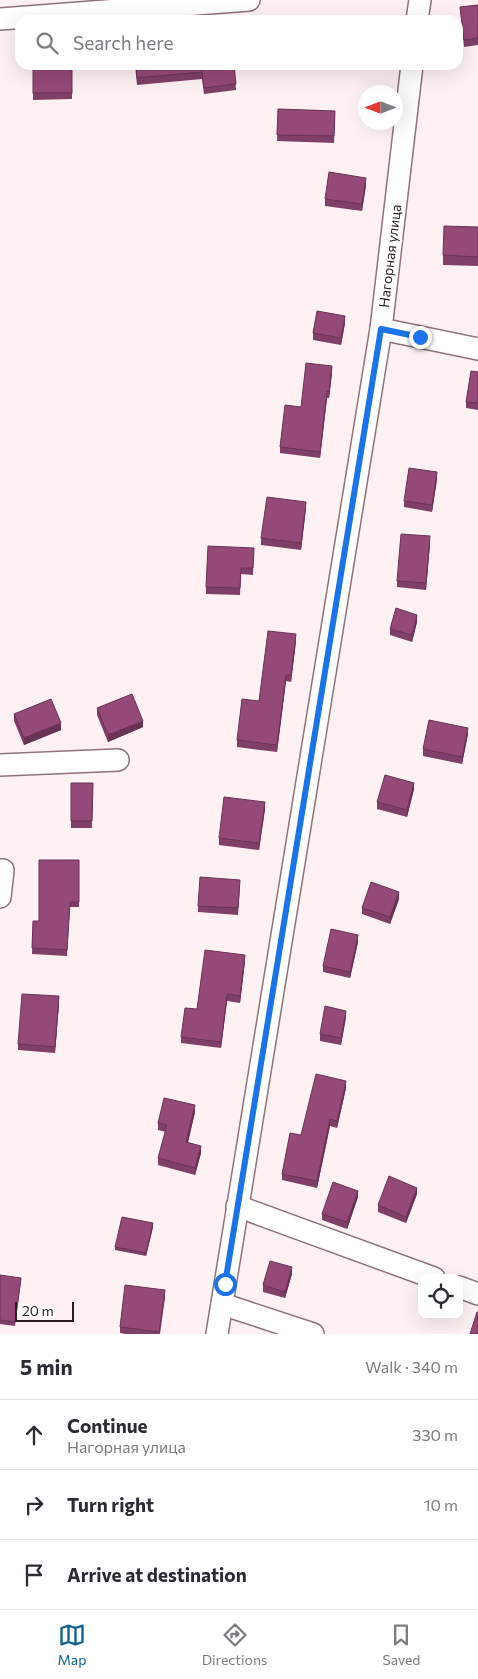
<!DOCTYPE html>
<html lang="en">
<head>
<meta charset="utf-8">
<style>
  :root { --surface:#fff; --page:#f2f2f3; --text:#2b2b33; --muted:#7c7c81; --line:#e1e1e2; --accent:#0d6092 }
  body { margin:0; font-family:Commissioner,sans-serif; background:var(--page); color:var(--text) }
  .controls { position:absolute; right:15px; bottom:15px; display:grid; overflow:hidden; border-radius:10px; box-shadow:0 5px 20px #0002 }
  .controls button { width:45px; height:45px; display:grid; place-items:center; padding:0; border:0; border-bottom:1px solid var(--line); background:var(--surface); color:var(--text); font:25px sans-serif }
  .compass { position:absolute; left:358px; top:85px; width:45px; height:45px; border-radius:50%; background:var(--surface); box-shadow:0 5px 20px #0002; rotate:270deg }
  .scale { position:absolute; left:15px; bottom:12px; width:59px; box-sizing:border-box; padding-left:5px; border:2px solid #291e20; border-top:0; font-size:14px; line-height:18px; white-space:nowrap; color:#291e20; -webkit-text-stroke:4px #fff; paint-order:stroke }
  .stop { position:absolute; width:15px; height:15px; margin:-11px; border:4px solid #1a73e8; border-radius:50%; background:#fff }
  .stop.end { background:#1a73e8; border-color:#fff; box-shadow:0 1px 5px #0008 }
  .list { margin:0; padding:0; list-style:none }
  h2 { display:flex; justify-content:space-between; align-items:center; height:65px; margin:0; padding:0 20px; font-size:21px }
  h2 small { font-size:16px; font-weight:400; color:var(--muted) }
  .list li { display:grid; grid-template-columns:32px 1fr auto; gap:15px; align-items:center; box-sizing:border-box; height:70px; padding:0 20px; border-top:1px solid var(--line) }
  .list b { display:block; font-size:19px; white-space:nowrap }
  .list p { margin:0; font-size:16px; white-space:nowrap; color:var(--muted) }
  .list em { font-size:16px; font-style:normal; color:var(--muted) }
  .icon { flex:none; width:28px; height:28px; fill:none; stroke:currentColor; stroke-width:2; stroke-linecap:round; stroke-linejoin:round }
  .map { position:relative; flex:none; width:478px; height:1334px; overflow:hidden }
  .search { position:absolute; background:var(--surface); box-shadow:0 5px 20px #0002; left:15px; right:15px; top:15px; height:55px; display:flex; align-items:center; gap:12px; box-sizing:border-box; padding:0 18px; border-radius:15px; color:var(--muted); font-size:19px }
  .sheet { height:275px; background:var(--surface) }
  nav { display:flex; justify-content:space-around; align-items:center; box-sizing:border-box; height:70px; border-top:1px solid var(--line); background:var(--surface); font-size:14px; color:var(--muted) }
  nav a { display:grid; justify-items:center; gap:2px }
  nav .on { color:var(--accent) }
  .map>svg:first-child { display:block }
</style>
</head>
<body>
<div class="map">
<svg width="478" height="1334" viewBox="0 0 478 1334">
  <rect width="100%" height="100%" fill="#fef1f3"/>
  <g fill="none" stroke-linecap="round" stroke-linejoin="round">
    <defs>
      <g id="minor">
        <path d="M0,19L249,0"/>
        <path d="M417,20L420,0"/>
        <path d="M381,329L478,349"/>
        <path d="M0,765L118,760"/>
        <path d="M0,870H3L0,897"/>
        <path d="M237,1206L434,1278"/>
        <path d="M459,1287L478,1294"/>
        <path d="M222,1304L313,1334"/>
        <path d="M217,1334L381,329L412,65"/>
      </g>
    </defs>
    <use href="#minor" stroke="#8f7377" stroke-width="24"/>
    <use href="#minor" stroke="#fff" stroke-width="21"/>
  </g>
  <g fill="#803f68">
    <path d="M478,5V45L464,47L460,7Z"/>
    <path d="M33,65H72V99L33,100Z"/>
    <path d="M135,65H234L236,90L204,94L202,79L137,85Z"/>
    <path d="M278,109L335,111L334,143L277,141Z"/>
    <path d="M366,185L362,211L325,206V199Z"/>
    <path d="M478,227V266L443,265V255Z"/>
    <path d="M345,323L341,345L313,340V333Z"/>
    <path d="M478,372V410L466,408V402Z"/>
    <path d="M332,373L329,398H327L320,458L280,453V447L301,407Z"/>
    <path d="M437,479L432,512L404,507V501Z"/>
    <path d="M306,508L301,550L261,545V538Z"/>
    <path d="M430,543L426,590L397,587V581Z"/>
    <path d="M254,548L253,575L241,574L240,595L206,594V587Z"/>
    <path d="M417,622L412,642L390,635V629Z"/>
    <path d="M296,641L291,682L286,681L277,752L237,747V740L259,701Z"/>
    <path d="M97,708L143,727L108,742L97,715Z"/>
    <path d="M14,714L61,730L24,745L14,721Z"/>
    <path d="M468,734L462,764L423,756V749Z"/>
    <path d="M71,783H93L92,828H71Z"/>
    <path d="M414,789L407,817L377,809V802Z"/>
    <path d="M265,809L259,850L219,845V838Z"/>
    <path d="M79,860V907H70L67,956L32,954L33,921H39Z"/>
    <path d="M240,887L238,915L198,912V906Z"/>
    <path d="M399,899L390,924L362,914V908Z"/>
    <path d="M358,942L350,978L323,972V966Z"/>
    <path d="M245,961L240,1003L227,1001L221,1048L181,1043V1037L197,1009Z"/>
    <path d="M59,1003L55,1053L18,1050V1044Z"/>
    <path d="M346,1017L341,1045L320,1041V1034Z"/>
    <path d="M346,1088L337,1128L330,1126L317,1188L282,1180V1174L301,1135Z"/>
    <path d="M195,1112L188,1143L201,1153L195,1175L158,1165V1158L166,1132L158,1130V1123Z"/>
    <path d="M417,1194L406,1223L378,1212V1205Z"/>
    <path d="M358,1197L347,1229L322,1220V1214Z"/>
    <path d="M153,1227L146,1256L115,1250V1247Z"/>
    <path d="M292,1274L285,1298L263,1292V1285Z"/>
    <path d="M0,1275L21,1281L15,1326L0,1324Z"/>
    <path d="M165,1297L160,1334H126L120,1333V1327Z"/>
  </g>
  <g fill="#683355">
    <path d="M366,178V185L362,211V204Z"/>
    <path d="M345,316V323L341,345V338Z"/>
    <path d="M332,366V373L329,398V392Z"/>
    <path d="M327,391V398L320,458V452Z"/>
    <path d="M437,472V479L432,512V505Z"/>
    <path d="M306,502V508L301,550V543Z"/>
    <path d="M430,536V543L426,590V583Z"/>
    <path d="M417,615V622L412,642V635Z"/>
    <path d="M296,634V641L291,682V675Z"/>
    <path d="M286,675V681L277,752V745Z"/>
    <path d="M143,721V727L108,742V735Z"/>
    <path d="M61,723V730L24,745V738Z"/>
    <path d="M468,728V734L462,764V757Z"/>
    <path d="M414,783V789L407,817V810Z"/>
    <path d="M265,802V809L259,850V843Z"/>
    <path d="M399,892V899L390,924V917Z"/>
    <path d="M358,935V942L350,978V972Z"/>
    <path d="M245,955V961L240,1003V996Z"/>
    <path d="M227,994V1001L221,1048V1042Z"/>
    <path d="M59,996V1003L55,1053V1047Z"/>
    <path d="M346,1011V1017L341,1045V1038Z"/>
    <path d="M346,1081V1088L337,1128V1121Z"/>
    <path d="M195,1105V1112L186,1149V1142Z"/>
    <path d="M330,1119V1126L317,1188V1181Z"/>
    <path d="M201,1146V1153L195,1175V1168Z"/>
    <path d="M417,1188V1194L406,1223V1217Z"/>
    <path d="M358,1191V1197L347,1229V1222Z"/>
    <path d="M153,1223V1227L146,1256V1253Z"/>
    <path d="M292,1267V1274L285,1298V1292Z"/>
    <path d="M165,1290V1297L159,1334V1332Z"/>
  </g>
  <g fill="#954979" stroke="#683355">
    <path d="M478,5V38L464,40L460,7Z"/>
    <rect x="33" y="65" width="39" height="28"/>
    <path d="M136,65H234L236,84L204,88L202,72L137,78Z"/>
    <path d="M278,109L335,111L334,136L277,135Z"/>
    <path d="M329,172L366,178L362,204L325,199Z"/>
    <path d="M444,226L478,227V257L443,255Z"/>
    <path d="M317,311L345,316L341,338L313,333Z"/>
    <path d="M306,363L332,366L329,392L327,391L320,452L280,447L285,405L301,407Z"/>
    <path d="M471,371L478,372V403L466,402Z"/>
    <path d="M409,468L437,472L432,505L404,501Z"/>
    <path d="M267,497L306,502L301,543L261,538Z"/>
    <path d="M401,534L430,536L426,583L397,581Z"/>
    <path d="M208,546L254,548L253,568H241L240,588L206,587Z"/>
    <path d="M396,608L417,615L412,635L390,629Z"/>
    <path d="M268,631L296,634L291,675H286L277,745L237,740L242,699L259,701Z"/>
    <path d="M132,694L143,721L108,735L97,708Z"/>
    <path d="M51,699L61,723L24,738L14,714Z"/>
    <path d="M429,720L468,728L462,757L423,749Z"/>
    <path d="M385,775L414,783L407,810L377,802Z"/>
    <path d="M71,783H93L92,821H71Z"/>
    <path d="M224,797L265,802L259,843L219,838Z"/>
    <path d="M39,860H79V902H70L67,950L32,948L33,921H39Z"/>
    <path d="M200,877L240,880L238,908L198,906Z"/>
    <path d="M371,882L399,892L390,917L362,908Z"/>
    <path d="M331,929L358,935L350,972L323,966Z"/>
    <path d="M205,950L245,955L240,996L227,994L221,1042L181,1037L185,1008L197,1009Z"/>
    <path d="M22,994L59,996L55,1047L18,1044Z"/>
    <path d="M325,1006L346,1011L341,1038L320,1034Z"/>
    <path d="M316,1074L346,1081L337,1121L330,1119L317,1181L282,1174L290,1133L301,1135Z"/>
    <path d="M164,1098L195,1105L186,1142L201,1146L195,1168L158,1158L167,1125L158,1123Z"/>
    <path d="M389,1176L417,1188L406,1217L378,1205Z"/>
    <path d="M333,1182L358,1191L347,1222L322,1214Z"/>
    <path d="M122,1217L153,1223L146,1253L115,1247Z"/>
    <path d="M270,1261L292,1267L285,1292L263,1285Z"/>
    <path d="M0,1275L21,1278L15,1322L0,1320Z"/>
    <path d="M125,1285L165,1290L159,1332L120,1327Z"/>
    <path d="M477,1312H478V1334H470Z"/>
  </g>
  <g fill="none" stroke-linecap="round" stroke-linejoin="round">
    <path stroke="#1a73e8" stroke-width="6" d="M225,1284L381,329L420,337"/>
  </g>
  <g text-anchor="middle" stroke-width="5" stroke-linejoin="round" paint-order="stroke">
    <g font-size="14" fill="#291e20" stroke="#fff">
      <text transform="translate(390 256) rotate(-83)" y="5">Нагорная улица</text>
    </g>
  </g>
</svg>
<div class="controls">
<button><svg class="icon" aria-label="locate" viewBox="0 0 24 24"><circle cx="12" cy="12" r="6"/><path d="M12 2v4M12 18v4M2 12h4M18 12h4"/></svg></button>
</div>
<svg class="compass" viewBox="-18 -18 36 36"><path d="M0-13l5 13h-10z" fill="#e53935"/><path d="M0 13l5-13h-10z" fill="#7c7c81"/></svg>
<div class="scale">20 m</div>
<div class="stop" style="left:225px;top:1284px"></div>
<div class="stop end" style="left:420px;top:337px"></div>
<div class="search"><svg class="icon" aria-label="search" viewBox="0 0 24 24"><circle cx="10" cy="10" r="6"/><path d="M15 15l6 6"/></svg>Search here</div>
</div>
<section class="sheet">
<h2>5 min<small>Walk · 340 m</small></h2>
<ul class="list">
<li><svg class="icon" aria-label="ahead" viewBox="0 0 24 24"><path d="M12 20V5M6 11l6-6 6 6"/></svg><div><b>Continue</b><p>Нагорная улица</p></div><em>330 m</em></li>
<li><svg class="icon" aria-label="right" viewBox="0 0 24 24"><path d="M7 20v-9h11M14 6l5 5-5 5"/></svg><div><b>Turn right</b></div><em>10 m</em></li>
<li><svg class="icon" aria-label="arrive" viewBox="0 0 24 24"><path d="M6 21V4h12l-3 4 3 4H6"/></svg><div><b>Arrive at destination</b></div></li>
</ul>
</section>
<nav>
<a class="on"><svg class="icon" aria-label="map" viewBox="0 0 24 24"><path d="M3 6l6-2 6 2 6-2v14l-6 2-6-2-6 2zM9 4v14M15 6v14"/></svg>Map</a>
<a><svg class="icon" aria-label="directions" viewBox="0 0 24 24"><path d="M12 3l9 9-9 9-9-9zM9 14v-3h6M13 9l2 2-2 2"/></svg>Directions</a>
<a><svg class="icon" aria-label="saved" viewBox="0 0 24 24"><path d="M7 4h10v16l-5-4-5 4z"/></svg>Saved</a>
</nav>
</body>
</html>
